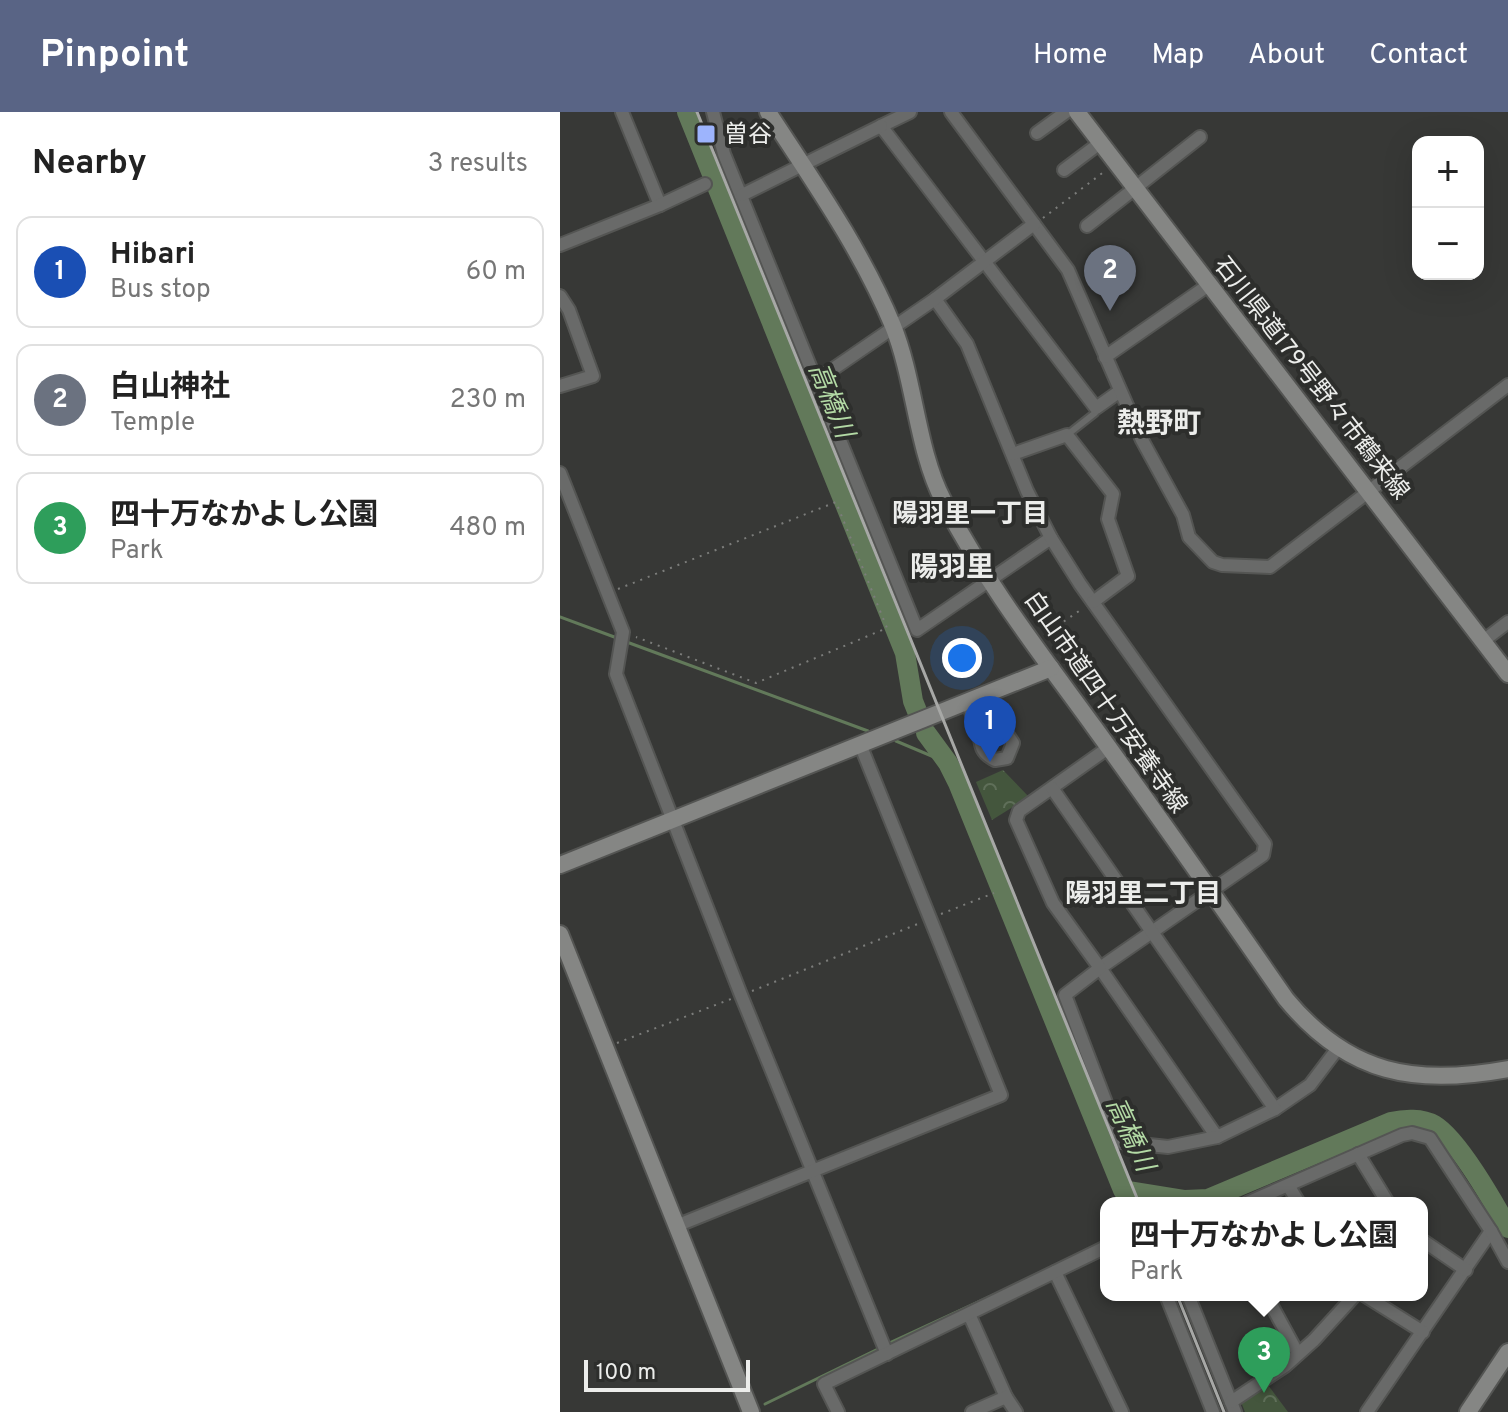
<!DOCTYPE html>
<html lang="en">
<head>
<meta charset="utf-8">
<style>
  :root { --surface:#fff; --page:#f2f2f2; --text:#222; --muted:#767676; --line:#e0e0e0; --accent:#596485 }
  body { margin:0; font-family:Overpass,"Noto Sans JP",sans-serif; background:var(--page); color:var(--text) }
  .controls { position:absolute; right:24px; top:24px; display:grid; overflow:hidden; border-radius:16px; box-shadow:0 8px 32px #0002 }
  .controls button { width:72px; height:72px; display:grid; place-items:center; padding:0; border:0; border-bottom:2px solid var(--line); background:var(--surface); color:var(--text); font:40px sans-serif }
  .scale { position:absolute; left:24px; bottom:20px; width:166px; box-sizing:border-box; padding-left:8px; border:4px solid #ecedeb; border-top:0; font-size:22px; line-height:28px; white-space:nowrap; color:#ecedeb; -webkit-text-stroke:6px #2d2e2c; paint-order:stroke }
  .you { position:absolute; left:402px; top:546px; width:28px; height:28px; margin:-20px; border:6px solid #fff; border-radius:50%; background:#1a73e8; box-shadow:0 0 0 12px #1a73e833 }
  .badge { display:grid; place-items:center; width:52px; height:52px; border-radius:50%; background:var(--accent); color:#fff; font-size:26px; font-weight:700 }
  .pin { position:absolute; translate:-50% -66px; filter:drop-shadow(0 2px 4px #0008) }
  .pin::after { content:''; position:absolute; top:42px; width:28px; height:24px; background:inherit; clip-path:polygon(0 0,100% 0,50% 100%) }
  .popup { position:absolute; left:540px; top:1085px; width:328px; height:104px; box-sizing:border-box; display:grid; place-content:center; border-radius:16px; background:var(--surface); filter:drop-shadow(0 2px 6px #0005); font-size:26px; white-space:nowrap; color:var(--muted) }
  .popup b { font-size:30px; color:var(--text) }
  .popup::after { content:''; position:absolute; left:50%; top:100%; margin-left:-16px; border:16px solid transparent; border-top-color:var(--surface) }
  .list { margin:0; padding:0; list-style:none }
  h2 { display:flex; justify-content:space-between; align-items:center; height:104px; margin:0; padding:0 32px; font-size:34px }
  h2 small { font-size:26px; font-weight:400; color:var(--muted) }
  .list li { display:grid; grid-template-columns:52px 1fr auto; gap:24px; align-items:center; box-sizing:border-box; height:112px; margin:0 16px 16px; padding:0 16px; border:2px solid var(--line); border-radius:16px }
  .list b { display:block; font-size:30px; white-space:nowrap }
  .list p { margin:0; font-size:26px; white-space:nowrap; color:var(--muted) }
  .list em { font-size:26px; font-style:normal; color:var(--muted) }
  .map { position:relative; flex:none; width:948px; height:1300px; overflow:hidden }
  header { display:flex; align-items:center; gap:48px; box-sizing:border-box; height:112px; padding:0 40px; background:var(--accent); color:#fff }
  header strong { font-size:38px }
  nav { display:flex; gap:44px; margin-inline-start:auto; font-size:28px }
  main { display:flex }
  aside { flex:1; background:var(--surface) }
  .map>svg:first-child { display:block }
</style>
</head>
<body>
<header>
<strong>Pinpoint</strong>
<nav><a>Home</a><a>Map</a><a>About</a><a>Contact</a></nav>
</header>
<main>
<aside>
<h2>Nearby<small>3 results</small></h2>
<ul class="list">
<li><span class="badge" style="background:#1a4fb4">1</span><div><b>Hibari</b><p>Bus stop</p></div><em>60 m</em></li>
<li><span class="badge" style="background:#6b7280">2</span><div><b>白山神社</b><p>Temple</p></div><em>230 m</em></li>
<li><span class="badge" style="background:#2e9e5b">3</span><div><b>四十万なかよし公園</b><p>Park</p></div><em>480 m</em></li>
</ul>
</aside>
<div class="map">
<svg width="948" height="1300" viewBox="0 0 948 1300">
  <defs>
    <pattern id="park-crowns" width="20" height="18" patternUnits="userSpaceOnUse" patternTransform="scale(2)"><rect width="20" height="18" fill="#44563d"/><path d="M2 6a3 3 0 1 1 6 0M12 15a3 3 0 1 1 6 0" fill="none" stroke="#5f6f59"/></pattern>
  </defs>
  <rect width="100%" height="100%" fill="#373836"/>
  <g fill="url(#park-crowns)">
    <path d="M443,658L469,685L432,708L416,670Z"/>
    <path d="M708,1273L728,1300H685L681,1290Z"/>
  </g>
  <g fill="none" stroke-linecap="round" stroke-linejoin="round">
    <g stroke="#62795a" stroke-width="3">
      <path d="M0,505L57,526"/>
      <path d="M64,529L308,619"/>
      <path d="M336,629L388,651"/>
      <path d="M561,1091L560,1086L563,1078"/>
      <path d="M327,1232L433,1183"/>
      <path d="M205,1292L320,1236"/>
    </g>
    <g stroke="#62795a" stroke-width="20">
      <path d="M127,0L345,541L353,589L357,599"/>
      <path d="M366,621L388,651L398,671L563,1078L625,1088L648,1087L831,1010C844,1007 862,1006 874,1013C898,1027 934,1091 948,1116"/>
    </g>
    <defs>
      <path id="lane" d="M507,323L535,301L536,296"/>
      <g id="street">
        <path d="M62,0L100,93"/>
        <path d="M153,0L164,42L357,518L491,426"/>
        <path d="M350,0L321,14L536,296L560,279"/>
        <path d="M391,0L508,158L582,328L623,403L629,425L653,450L662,453L710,455L948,273"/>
        <path d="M477,21L506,0"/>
        <path d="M504,58L540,31"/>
        <path d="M182,83L321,14"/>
        <path d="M527,114L640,25"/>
        <path d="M0,133L100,93L145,72"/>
        <path d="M0,184L9,198L33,264L0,274"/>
        <path d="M375,187L407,232L467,379L491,426L520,472L705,732L703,743L540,856L657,1025L715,997L750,973L778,936"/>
        <path d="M545,245L650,172"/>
        <path d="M257,268L375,187L474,112"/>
        <path d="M453,342L507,323L553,382L548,407L568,464L533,490"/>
        <path d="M0,361L63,520L56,562L181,883L327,1242"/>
        <path d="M923,529L948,510"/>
        <path d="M406,589C410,599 417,610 419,621C421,634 421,641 435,648L447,646L453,631L443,616L423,613L413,586"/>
        <path d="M548,636L459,699L456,708L493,791L540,856L505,883L561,1030L608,1035L657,1025"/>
        <path d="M492,676L715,997"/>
        <path d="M798,1042L828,1091"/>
        <path d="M729,1075L739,1091"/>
        <path d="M687,1091L842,1023L852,1021L870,1026L931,1119L807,1300"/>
        <path d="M116,1114L441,983L300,632"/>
        <path d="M931,1119L948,1150"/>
        <path d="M862,1128L906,1158"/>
        <path d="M495,1160L562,1300"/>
        <path d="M606,1183L653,1300"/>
        <path d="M628,1183L675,1300"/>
        <path d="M706,1183L738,1242"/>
        <path d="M804,1183L863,1220"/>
        <path d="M409,1202L446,1285"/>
        <path d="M671,1290L725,1254L754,1228L795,1183"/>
        <path d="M278,1300L264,1272L546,1135"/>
        <path d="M412,1300L446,1285L456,1300"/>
      </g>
      <g id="secondary">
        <path d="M208,0C253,69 301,137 333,214C355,269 357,338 383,388C424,469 481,542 534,615C599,705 663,796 726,887C789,963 855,974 948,957"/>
        <path d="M517,0L948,562"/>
        <path d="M0,753L491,556"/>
        <path d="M0,822L191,1300"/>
        <path d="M908,1300L948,1240"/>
      </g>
    </defs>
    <use href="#lane" stroke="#545553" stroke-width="10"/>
    <use href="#street" stroke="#545553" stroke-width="16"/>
    <use href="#secondary" stroke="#545553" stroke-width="20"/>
    <g stroke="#7c7d7b" stroke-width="2" stroke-dasharray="2 6" stroke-linecap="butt">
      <path d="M483,106L545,59"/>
      <path d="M58,477L276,390L327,516L196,571L76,525"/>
      <path d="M484,523L522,497"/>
      <path d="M381,802L434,781"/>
      <path d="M192,879L360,811"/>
      <path d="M57,931L171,887"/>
    </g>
    <use href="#lane" stroke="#696a69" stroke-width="6"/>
    <use href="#street" stroke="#696a69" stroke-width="12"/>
    <use href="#secondary" stroke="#858684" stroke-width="16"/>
    <g stroke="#a7a8a6" stroke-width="3">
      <path d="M137,0L579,1091"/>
      <path d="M617,1183L664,1300"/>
    </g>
  </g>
  <rect fill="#9db4fd" stroke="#2d2e2c" stroke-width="3" x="136" y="12" width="20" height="20" rx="4"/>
  <g text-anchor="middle" stroke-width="8" stroke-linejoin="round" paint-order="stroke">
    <g font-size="24" fill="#ecedeb" stroke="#2d2e2c" text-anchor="start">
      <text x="164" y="30">曽谷</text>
    </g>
    <g font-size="24" fill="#ecedeb" stroke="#2d2e2c">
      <text transform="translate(752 266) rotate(52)" y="8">石川県道179号野々市鶴来線</text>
      <text transform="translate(546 590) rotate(55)" y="8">白山市道四十万安養寺線</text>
    </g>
    <g font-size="26" font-style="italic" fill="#b3daa5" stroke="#2d2e2c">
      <text transform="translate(272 288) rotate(68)" y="9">高橋川</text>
      <text transform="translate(571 1022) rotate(65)" y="9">高橋川</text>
    </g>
    <g font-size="26" font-weight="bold" fill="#ecedeb" stroke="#2d2e2c">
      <text x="410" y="410">陽羽里一丁目</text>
      <text x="583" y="790">陽羽里二丁目</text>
    </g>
    <g font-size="28" font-weight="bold" fill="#ecedeb" stroke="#2d2e2c">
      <text x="599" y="320">熱野町</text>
      <text x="392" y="464">陽羽里</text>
    </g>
  </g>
</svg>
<div class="controls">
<button>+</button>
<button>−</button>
</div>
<div class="scale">100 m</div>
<div class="you"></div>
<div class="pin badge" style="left:430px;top:650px;background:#1a4fb4">1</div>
<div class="pin badge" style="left:550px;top:199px;background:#6b7280">2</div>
<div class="pin badge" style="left:704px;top:1281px;background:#2e9e5b">3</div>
<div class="popup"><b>四十万なかよし公園</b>Park</div>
</div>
</main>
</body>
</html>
